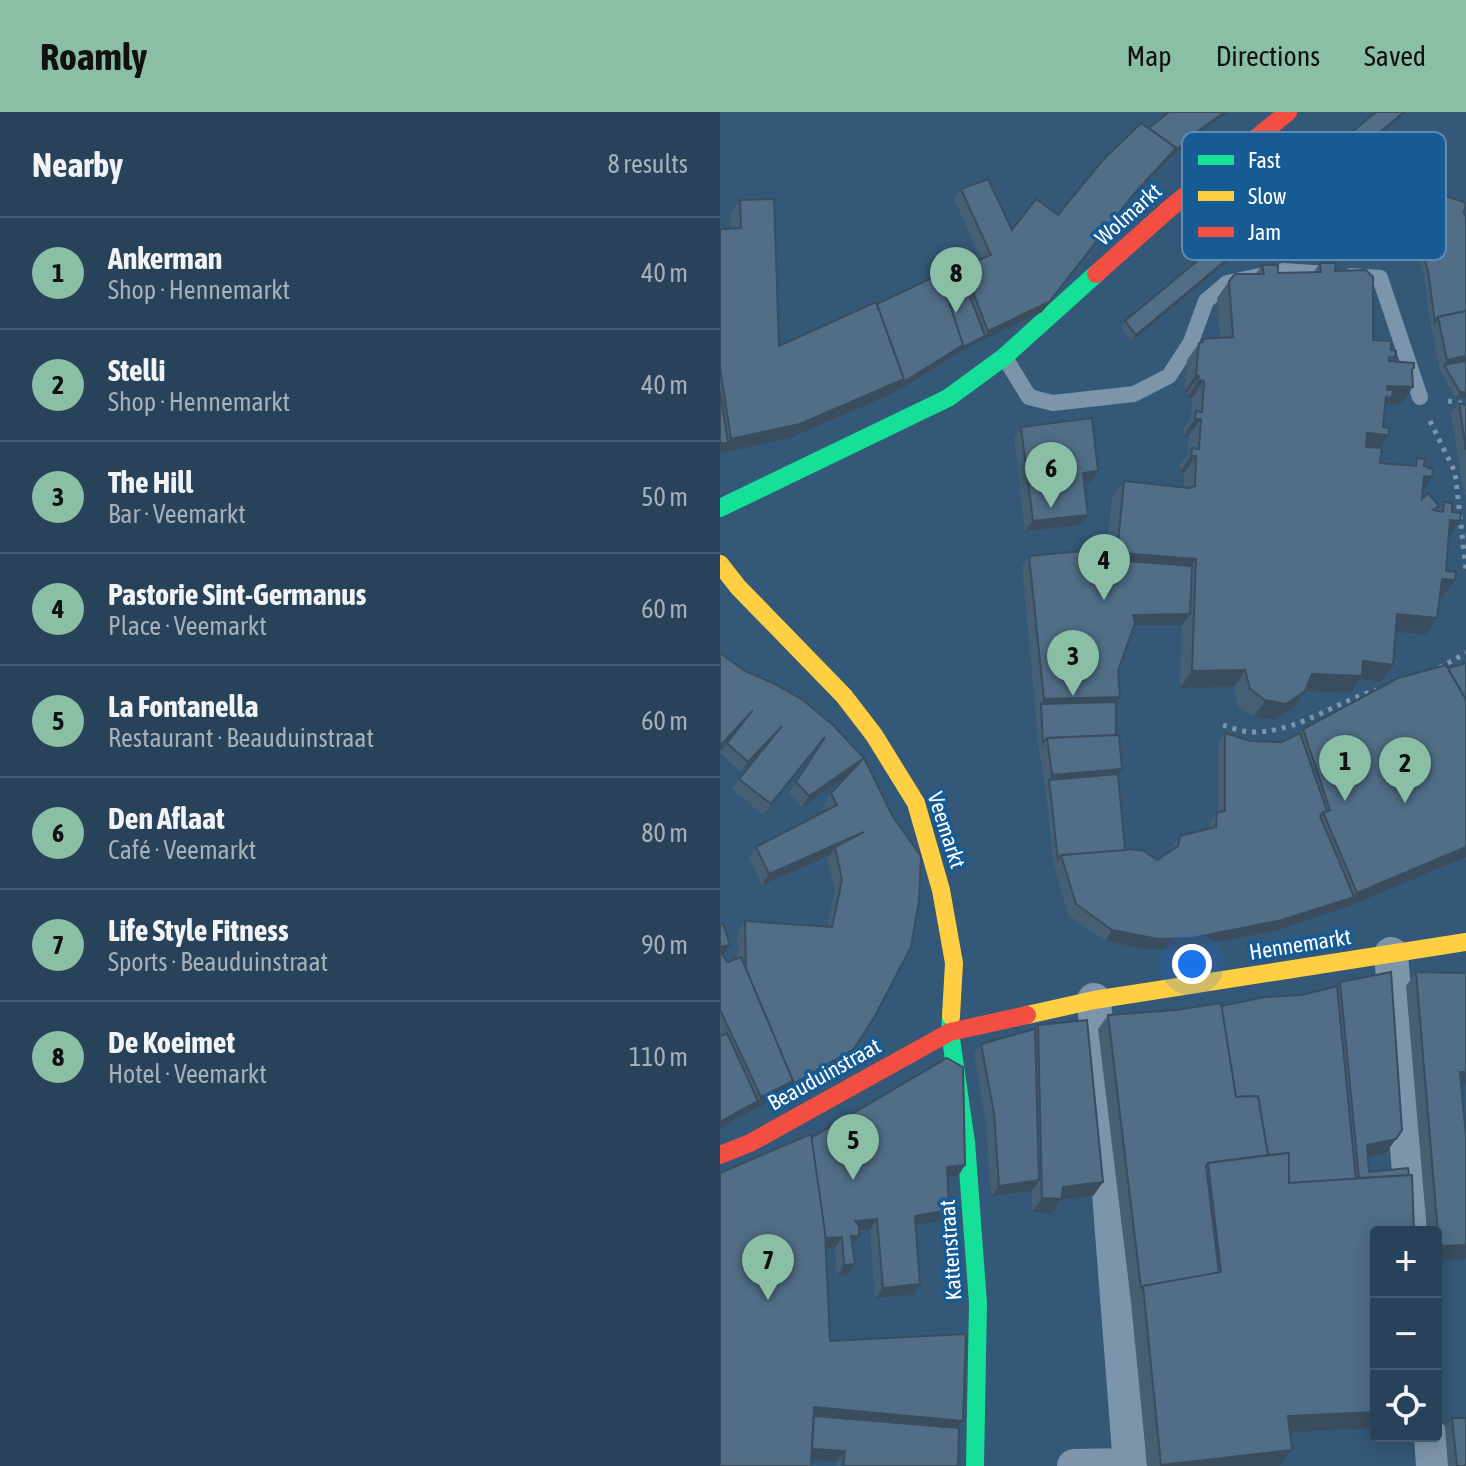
<!DOCTYPE html>
<html lang="en">
<head>
<meta charset="utf-8">
<style>
  :root { --surface:#274259; --page:#2f495f; --text:#f1f3f6; --muted:#a4b0ba; --line:#435b6f; --accent:#8abfa5 }
  body { margin:0; font-family:"Asap Condensed",sans-serif; background:var(--page); color:var(--text) }
  .controls { position:absolute; right:24px; bottom:24px; display:grid; overflow:hidden; border-radius:8px; box-shadow:0 4px 20px #0003 }
  .controls button { width:72px; height:72px; display:grid; place-items:center; padding:0; border:0; border-bottom:2px solid var(--line); background:var(--surface); color:var(--text); font:40px sans-serif }
  .you { position:absolute; left:472px; top:852px; width:28px; height:28px; margin:-20px; border:6px solid #fff; border-radius:50%; background:#1a73e8; box-shadow:0 0 0 12px #1a73e833 }
  .badge { display:grid; place-items:center; width:52px; height:52px; border-radius:50%; background:var(--accent); color:#111; font-size:26px; font-weight:700 }
  .pin { position:absolute; translate:-50% -66px; filter:drop-shadow(0 2px 4px #0008) }
  .pin::after { content:''; position:absolute; top:42px; width:28px; height:24px; background:inherit; clip-path:polygon(0 0,100% 0,50% 100%) }
  .list { margin:0; padding:0; list-style:none }
  h2 { display:flex; justify-content:space-between; align-items:center; height:104px; margin:0; padding:0 32px; font-size:34px }
  h2 small { font-size:26px; font-weight:400; color:var(--muted) }
  .list li { display:grid; grid-template-columns:52px 1fr auto; gap:24px; align-items:center; box-sizing:border-box; height:112px; padding:0 32px; border-top:2px solid var(--line) }
  .list b { display:block; font-size:30px; white-space:nowrap }
  .list p { margin:0; font-size:26px; white-space:nowrap; color:var(--muted) }
  .list em { font-size:26px; font-style:normal; color:var(--muted) }
  .icon { flex:none; width:44px; height:44px; fill:none; stroke:currentColor; stroke-width:2; stroke-linecap:round; stroke-linejoin:round }
  .map { position:relative; flex:none; width:746px; height:1354px; overflow:hidden }
  header { display:flex; align-items:center; gap:48px; box-sizing:border-box; height:112px; padding:0 40px; background:var(--accent); color:#111 }
  header strong { font-size:38px }
  nav { display:flex; gap:44px; margin-inline-start:auto; font-size:28px }
  main { display:flex }
  aside { flex:1; background:var(--surface) }
  .map>svg:first-child { display:block }
</style>
</head>
<body>
<header>
<strong>Roamly</strong>
<nav><a>Map</a><a>Directions</a><a>Saved</a></nav>
</header>
<main>
<aside>
<h2>Nearby<small>8 results</small></h2>
<ul class="list">
<li><span class="badge">1</span><div><b>Ankerman</b><p>Shop · Hennemarkt</p></div><em>40 m</em></li>
<li><span class="badge">2</span><div><b>Stelli</b><p>Shop · Hennemarkt</p></div><em>40 m</em></li>
<li><span class="badge">3</span><div><b>The Hill</b><p>Bar · Veemarkt</p></div><em>50 m</em></li>
<li><span class="badge">4</span><div><b>Pastorie Sint-Germanus</b><p>Place · Veemarkt</p></div><em>60 m</em></li>
<li><span class="badge">5</span><div><b>La Fontanella</b><p>Restaurant · Beauduinstraat</p></div><em>60 m</em></li>
<li><span class="badge">6</span><div><b>Den Aflaat</b><p>Café · Veemarkt</p></div><em>80 m</em></li>
<li><span class="badge">7</span><div><b>Life Style Fitness</b><p>Sports · Beauduinstraat</p></div><em>90 m</em></li>
<li><span class="badge">8</span><div><b>De Koeimet</b><p>Hotel · Veemarkt</p></div><em>110 m</em></li>
</ul>
</aside>
<div class="map">
<svg width="746" height="1354" viewBox="0 0 746 1354">
  <rect width="100%" height="100%" fill="#345877"/>
  <g fill="none" stroke-linecap="round" stroke-linejoin="round">
    <g stroke="#7d95aa" stroke-width="5" stroke-dasharray="4 6" stroke-linecap="butt">
      <path d="M728,289L746,292"/>
      <path d="M710,309L735,360L746,458"/>
      <path d="M719,556L746,541"/>
      <path d="M503,613C512,616 523,620 533,620C579,620 615,590 657,578"/>
    </g>
    <g stroke="#7d95aa" stroke-width="16">
      <path d="M631,164L660,166L700,285"/>
      <path d="M285,246L309,285L333,291L414,282L449,264L471,230L486,189L507,171L563,159L608,162"/>
    </g>
    <g stroke="#7d95aa" stroke-width="34">
      <path d="M671,842L694,1120"/>
      <path d="M711,1324L713,1354"/>
      <path d="M354,1354L410,1353L374,888"/>
    </g>
    <g stroke="#16e098" stroke-width="18">
      <path d="M0,396L228,286L284,245L376,162"/>
      <path d="M231,904L230,920L246,1030L258,1191L255,1354"/>
    </g>
    <g stroke="#ffcf43" stroke-width="18">
      <path d="M0,452L18,475L124,584L154,623L196,691L221,778L234,851L231,904"/>
      <path d="M307,903L374,888L746,830"/>
    </g>
    <g stroke="#f24e42" stroke-width="18">
      <path d="M376,162L450,96L568,0"/>
      <path d="M0,1043L30,1031L230,920L307,903"/>
    </g>
  </g>
  <g fill="#465f73">
    <path d="M449,0H509L478,21L449,47L405,94L322,200L261,229L235,243L174,281L70,326L0,341V117H11L10,103L20,88L59,234L221,166L240,159L243,154L261,147L234,87L241,77L292,118L338,103L429,16Z"/>
    <path d="M656,0H687L412,229L401,215L405,209Z"/>
    <path d="M718,81L744,101L746,286H736L720,259L711,216L704,164L694,131L696,128L690,115L694,109L710,99L714,87Z"/>
    <path d="M600,151L615,159L653,228L671,238L673,249L694,256L692,259L693,275L681,292L668,291L665,295L663,315L669,323L659,336L660,351L691,354L697,346L712,365L703,378L702,387L715,399H718L724,390L728,426L726,459L735,468L723,485H720L706,523L676,520L673,553L661,570L640,567L630,581L585,579L573,596L555,608L534,605L518,594L514,575L460,576L462,512L414,513L398,559L400,585L396,590V623L402,657L398,662L405,738L437,748L452,738V735L460,724L489,717V711L498,700V631L505,621L530,629L562,630L580,621L583,617L728,556L746,551V745L627,795L555,819L464,836L431,838L385,829L348,803L334,753L325,673L319,637L302,454L309,444L387,437L392,386L404,369L464,376V361L460,360V353L468,343L469,323H464V316L471,305L472,286L467,285V281L464,280L467,248L482,227L500,225L497,186L509,169L536,162L542,153L558,161H593Z"/>
    <path d="M739,291L746,293V383L744,382L731,302Z"/>
    <path d="M301,315L371,370H364L368,403L361,413L305,419L294,326Z"/>
    <path d="M0,541L144,646L134,937L127,948L63,984L31,999L0,1017V813L3,844L8,850L18,846L17,819L25,809L107,815L115,779L107,746L110,743L42,773L29,746L36,735L107,699L104,692L111,681L130,661L82,695L69,681L97,635L43,703L12,677L45,634L21,660L0,641L19,616Z"/>
    <path d="M696,860L746,861V971L744,974H741L746,1024L716,1148V1120H707L686,874Z"/>
    <path d="M620,870L666,1041L648,1045L656,1120V1316L570,1320L560,1354H427L411,1190L378,917L388,903L501,894L582,883L617,874Z"/>
    <path d="M318,913L383,1070L373,1084L340,1088L331,1102L312,1100V1079L271,1084L266,1011L254,942L261,932L315,917Z"/>
    <path d="M91,1026L245,1053L238,1064L227,1065L229,1098L222,1109L196,1113L193,1183L155,1186L150,1118L139,1119L132,1134L127,1163L117,1164L115,1136H106L110,1229L243,1309L239,1316L238,1354H117V1350L91,1348Z"/>
    <path d="M732,1306L746,1354H728L725,1316Z"/>
  </g>
  <g fill="#394d5e">
    <path d="M505,0H509L478,21L449,47L405,94L322,200L261,229L235,243L174,281L70,326L1,341L11,327L265,224L268,219L413,83L456,36L482,16Z"/>
    <path d="M684,0H687L412,229L416,223Z"/>
    <path d="M746,244V253H724L720,259L727,248Z"/>
    <path d="M476,263L479,264L467,281L464,280Z"/>
    <path d="M478,268L484,269L472,286L467,285Z"/>
    <path d="M667,274L693,275L681,292L668,291L660,302Z"/>
    <path d="M740,280H746V286H736Z"/>
    <path d="M475,307H481L469,323H464Z"/>
    <path d="M647,321L669,323L657,340L635,338Z"/>
    <path d="M0,331H8L1,341H0Z"/>
    <path d="M471,344H476L464,361L460,360Z"/>
    <path d="M378,359L371,370L356,371L363,361Z"/>
    <path d="M704,364L712,365L701,382Z"/>
    <path d="M368,403L361,413L305,419L313,409Z"/>
    <path d="M730,408L740,409L728,426Z"/>
    <path d="M399,441L476,447L464,464L387,458Z"/>
    <path d="M722,467L735,468L723,485L710,484Z"/>
    <path d="M470,502L462,513H406L413,503Z"/>
    <path d="M677,502L717,506L706,523L666,519Z"/>
    <path d="M643,549L673,553L661,570L640,567L630,581L585,579L573,596L555,608L534,605L545,588L592,562Z"/>
    <path d="M525,558L514,575L460,576L472,559Z"/>
    <path d="M400,585L392,596L321,592L324,587Z"/>
    <path d="M33,598L26,608L0,637V634Z"/>
    <path d="M62,614L54,625L21,660L28,650Z"/>
    <path d="M144,646L137,657L82,695L89,684Z"/>
    <path d="M402,657L394,668H329L332,663Z"/>
    <path d="M144,720L115,735L110,743L42,773L49,762Z"/>
    <path d="M746,735V745L627,795L555,819L464,836L431,838L385,829L392,818L634,785L637,781Z"/>
    <path d="M10,833L0,847V835Z"/>
    <path d="M134,937L127,948L63,984L71,973Z"/>
    <path d="M740,960H746V971L744,974H730Z"/>
    <path d="M73,969L63,984L31,999L0,1017V1010L38,989L41,985Z"/>
    <path d="M676,1027L666,1041L637,1047L647,1033Z"/>
    <path d="M245,1053L238,1064L219,1066L227,1055Z"/>
    <path d="M319,1068L312,1079L271,1084L279,1074Z"/>
    <path d="M383,1070L373,1084L340,1088L331,1102L312,1100L322,1086L343,1075Z"/>
    <path d="M229,1098L222,1109L188,1114L195,1104Z"/>
    <path d="M157,1107L150,1118L128,1119L135,1109Z"/>
    <path d="M131,1124H139L132,1134Z"/>
    <path d="M122,1125L115,1136H93L100,1126Z"/>
    <path d="M746,1133V1147L716,1148V1139L719,1134Z"/>
    <path d="M135,1152L127,1163L117,1164L124,1153Z"/>
    <path d="M200,1172L193,1183L155,1186L163,1176Z"/>
    <path d="M94,1295L243,1309L231,1326L90,1313Z"/>
    <path d="M656,1300V1316L556,1321L568,1304Z"/>
    <path d="M89,1337L125,1339L117,1350L81,1347Z"/>
    <path d="M572,1338L560,1354H440L441,1353Z"/>
  </g>
  <g fill="#516e86" stroke="#394d5e" stroke-width="2">
    <path d="M449,0H505L482,16L453,41L456,36L429,16Z"/>
    <path d="M656,0H684L416,223L405,209Z"/>
    <path d="M421,11L456,36L413,83L329,190L268,219L243,154L271,143L241,77L268,67L292,118L316,87L338,103L382,49Z"/>
    <path d="M718,81L746,91L744,101L746,105V199L718,205L715,210L708,159L698,126L701,124L694,109L712,97Z"/>
    <path d="M54,87L59,234L156,190L184,267L80,312L11,327L0,256V117L21,116L20,88Z"/>
    <path d="M600,151H616L615,159L646,158L653,165V228L671,229V238L676,239L675,246L669,245V249L694,251V256L692,257L693,275L667,274V278H673L672,286L666,285L663,315L669,316V323L647,321L646,335L662,336L660,351L696,354L697,346L705,347L704,354L713,357L712,365L704,364L702,387L708,381L719,394L713,398L723,400L724,390L732,391V400L741,401L740,409L730,408L726,459L736,460L735,468L722,467L717,506L677,502L673,553L643,549L642,564L592,562L585,579L566,592L545,588L530,577L525,558L472,559L476,447L399,441L398,430L404,369L469,376L475,374L476,344H471L472,336L479,337L481,307H475L476,299L482,300L484,269L478,268L479,264L476,263L479,231L483,230L482,227L513,225L509,169L515,162H544L542,153H558V161L601,160Z"/>
    <path d="M240,159L265,224L239,237L243,233L221,166Z"/>
    <path d="M220,162L243,233L182,271L184,267L157,192Z"/>
    <path d="M746,199V244L727,248L718,205Z"/>
    <path d="M746,249V280H740L724,253Z"/>
    <path d="M0,279L8,331H0Z"/>
    <path d="M739,291L746,293V338Z"/>
    <path d="M372,306L378,359L363,361L368,403L313,409L301,315Z"/>
    <path d="M394,436V448L472,454L470,502L413,503L415,511L398,559L400,585L324,587L309,444Z"/>
    <path d="M0,541L25,559L55,572L83,588L114,614L144,646L89,684L76,670L105,625L51,692L19,667L62,614L28,650L7,631L33,598L0,634Z"/>
    <path d="M746,551V588L728,556Z"/>
    <path d="M726,553L746,588V735L637,781L603,700L610,698L583,617L678,566Z"/>
    <path d="M396,590V623L327,626L323,631L321,592Z"/>
    <path d="M505,621L530,629L562,630L580,621L607,699L603,700L600,704L634,785L562,808L472,826L438,827L392,818L356,792L341,743L409,737L424,739L437,748L458,734L460,724L496,715L497,700L505,699Z"/>
    <path d="M399,623L402,657L332,663L327,626Z"/>
    <path d="M144,646L173,705L201,744L199,789L191,835L155,904L134,937L71,973L73,969L26,858L25,809L112,815L122,768L115,735L144,720L49,762L36,735L117,693L111,681Z"/>
    <path d="M398,662L405,738L341,743L338,748L329,668Z"/>
    <path d="M3,812L10,833L0,835V813Z"/>
    <path d="M0,840L8,850L21,845L73,969L41,985L0,898Z"/>
    <path d="M671,860L682,1018L676,1027L647,1033L649,1060L688,1056L689,1063L639,1066L620,870Z"/>
    <path d="M696,860L746,861V960H740L746,1024V1133L719,1134Z"/>
    <path d="M617,874L636,1067L569,1071V1041L548,1043L538,984L516,985L501,894L545,885L582,883Z"/>
    <path d="M501,891L516,985L538,984L548,1043L488,1051L486,1054L499,1161L423,1174L421,1176L388,903L456,898Z"/>
    <path d="M367,908L383,1070L343,1075L341,1087L322,1086L318,913Z"/>
    <path d="M315,917L319,1068L279,1074L274,1001L261,932Z"/>
    <path d="M7,921L38,989L0,1010V924Z"/>
    <path d="M227,946L243,955L245,1053L227,1055L229,1098L195,1104L200,1172L163,1176L157,1107L135,1109L139,1114V1124H131L135,1152L124,1153L122,1125L105,1126L91,1026Z"/>
    <path d="M91,1022L105,1120L110,1229L246,1222L243,1309L94,1295L91,1354H0V1061Z"/>
    <path d="M569,1041V1071L692,1063L694,1120H656V1300L568,1304L572,1338L441,1353L423,1174L501,1160L488,1051Z"/>
    <path d="M94,1304L239,1316L238,1354H123L125,1339L92,1337Z"/>
    <path d="M732,1306H746V1354H737Z"/>
  </g>
  <g text-anchor="middle" stroke-width="7" stroke-linejoin="round" paint-order="stroke">
    <g font-size="22" fill="#fff" stroke="#175b94">
      <text transform="translate(408 102) rotate(-42)" y="8">Wolmarkt</text>
      <text transform="translate(227 718) rotate(72)" y="8">Veemarkt</text>
      <text transform="translate(580 832) rotate(-9)" y="8">Hennemarkt</text>
      <text transform="translate(104 962) rotate(-29)" y="8">Beauduinstraat</text>
      <text transform="translate(230 1138) rotate(-94)" y="8">Kattenstraat</text>
    </g>
  </g>
  <rect x="462" y="20" width="264" height="128" rx="12" fill="#175b94" stroke="#5d8cb4" stroke-width="2"/>
  <rect x="478" y="43" width="36" height="10" fill="#16e098"/>
  <rect x="478" y="79" width="36" height="10" fill="#ffcf43"/>
  <rect x="478" y="115" width="36" height="10" fill="#f24e42"/>
  <g font-size="22" fill="#fff">
    <text x="528" y="56">Fast</text>
    <text x="528" y="92">Slow</text>
    <text x="528" y="128">Jam</text>
  </g>
</svg>
<div class="controls">
<button>+</button>
<button>−</button>
<button><svg class="icon" aria-label="locate" viewBox="0 0 24 24"><circle cx="12" cy="12" r="6"/><path d="M12 2v4M12 18v4M2 12h4M18 12h4"/></svg></button>
</div>
<div class="you"></div>
<div class="pin badge" style="left:625px;top:689px">1</div>
<div class="pin badge" style="left:685px;top:691px">2</div>
<div class="pin badge" style="left:353px;top:584px">3</div>
<div class="pin badge" style="left:384px;top:488px">4</div>
<div class="pin badge" style="left:133px;top:1068px">5</div>
<div class="pin badge" style="left:331px;top:396px">6</div>
<div class="pin badge" style="left:48px;top:1188px">7</div>
<div class="pin badge" style="left:236px;top:201px">8</div>
</div>
</main>
</body>
</html>
